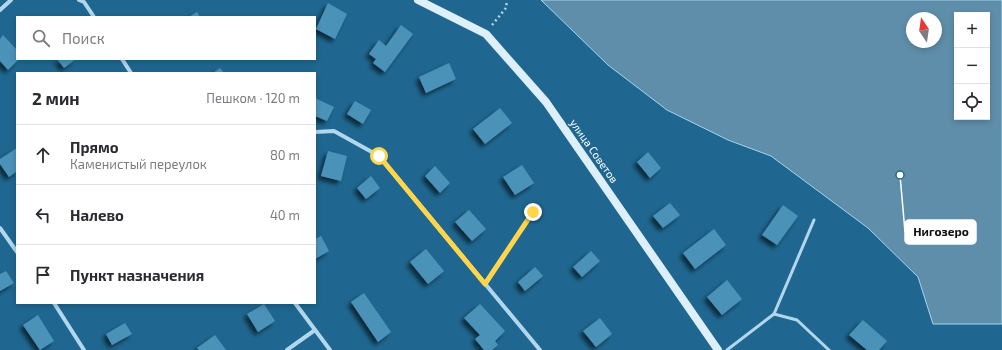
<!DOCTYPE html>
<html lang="ru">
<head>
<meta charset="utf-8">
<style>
  :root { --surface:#fff; --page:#f2f2f3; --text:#2b2b33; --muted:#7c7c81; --line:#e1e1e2 }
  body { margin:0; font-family:"Exo 2",sans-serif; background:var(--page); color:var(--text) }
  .controls { position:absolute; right:12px; top:12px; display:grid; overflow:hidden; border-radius:0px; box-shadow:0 2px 6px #0003 }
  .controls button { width:36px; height:36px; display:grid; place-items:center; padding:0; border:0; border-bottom:1px solid var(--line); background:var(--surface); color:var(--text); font:20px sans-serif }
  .compass { position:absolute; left:906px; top:12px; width:36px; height:36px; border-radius:50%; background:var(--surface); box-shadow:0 2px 6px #0003; rotate:347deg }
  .stop { position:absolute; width:12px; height:12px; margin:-9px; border:3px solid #ffd54a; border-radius:50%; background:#fff }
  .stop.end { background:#ffd54a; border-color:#fff; box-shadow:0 1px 4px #0008 }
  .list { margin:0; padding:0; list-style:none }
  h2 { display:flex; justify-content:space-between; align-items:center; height:52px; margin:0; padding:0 16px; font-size:17px }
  h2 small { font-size:13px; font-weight:400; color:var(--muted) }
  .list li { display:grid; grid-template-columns:26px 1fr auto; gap:12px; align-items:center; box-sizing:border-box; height:60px; padding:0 16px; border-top:1px solid var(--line) }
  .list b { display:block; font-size:15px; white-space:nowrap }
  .list p { margin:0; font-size:13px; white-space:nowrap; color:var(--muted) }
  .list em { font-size:13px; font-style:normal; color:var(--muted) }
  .icon { flex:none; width:22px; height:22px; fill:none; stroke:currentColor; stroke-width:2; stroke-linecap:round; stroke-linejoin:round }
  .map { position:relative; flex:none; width:1002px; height:350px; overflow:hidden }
  .search { position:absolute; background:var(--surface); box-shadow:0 2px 6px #0003; left:16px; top:16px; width:300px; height:44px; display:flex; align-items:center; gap:10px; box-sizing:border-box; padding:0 14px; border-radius:0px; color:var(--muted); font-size:15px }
  .panel { position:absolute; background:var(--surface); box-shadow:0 2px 6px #0003; left:16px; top:72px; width:300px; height:232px; border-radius:0px }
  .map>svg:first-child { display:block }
</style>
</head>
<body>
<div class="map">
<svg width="1002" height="350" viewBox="0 0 1002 350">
  <defs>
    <filter id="shadow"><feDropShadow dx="-3.5" dy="3.5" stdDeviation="2" flood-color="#0009"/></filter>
  </defs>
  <rect width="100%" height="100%" fill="#1f6790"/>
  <path fill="#5f8eaa" stroke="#a3d5ee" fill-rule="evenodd" d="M541,0H1002V324H933L918,277L868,228L771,156L728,140L667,110L608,65ZM957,15H987V117H957ZM912,18H936V42H912Z"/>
  <g fill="#4c92b9" filter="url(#shadow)">
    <path d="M328,3L347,14L335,39L316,29Z"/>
    <path d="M197,12L200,17H189Z"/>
    <path d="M401,25L413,34L385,72L373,63L376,59L369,54L379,40L386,46Z"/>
    <path d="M3,35L17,50V59H19L8,70L0,61V39Z"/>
    <path d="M57,59H76L64,68Z"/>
    <path d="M449,63L456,79L426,93L419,77Z"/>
    <path d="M220,68L224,73H213Z"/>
    <path d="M315,98L334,107L327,121L315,116Z"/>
    <path d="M355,101L371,110L363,124L347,114Z"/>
    <path d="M500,108L512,123L485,144L473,129Z"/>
    <path d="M17,148V171L9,177L0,164V159Z"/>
    <path d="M328,151L347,156L341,181L321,176Z"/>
    <path d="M648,152L661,168L650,178L637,162Z"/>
    <path d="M522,165L534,183L515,195L503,177Z"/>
    <path d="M435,166L450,183L440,193L425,176Z"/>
    <path d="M371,176L380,188L366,199L357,188Z"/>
    <path d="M670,203L680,215L663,228L653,216Z"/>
    <path d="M783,205L798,216L777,245L762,235Z"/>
    <path d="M469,210L486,229L472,241L455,222Z"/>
    <path d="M714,229L726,245L695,269L683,253Z"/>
    <path d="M321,236L329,251L315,259V239Z"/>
    <path d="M426,249L444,271L428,284L410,262Z"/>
    <path d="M591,251L600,261L582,277L573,267Z"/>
    <path d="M535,267L543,276L525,291L518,282Z"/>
    <path d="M6,271L14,283L0,291V274Z"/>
    <path d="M727,280L742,299L722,315L707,297Z"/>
    <path d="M364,293L391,332L378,342L351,302Z"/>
    <path d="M264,304L275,321L258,332L247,314Z"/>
    <path d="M480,304L505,331L495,341L498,345L492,350H484L475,339L480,335L464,318Z"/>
    <path d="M38,315L54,341L40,350L23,325Z"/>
    <path d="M600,318L612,334L596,347L583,331Z"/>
    <path d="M863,320L887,341L879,350H867L849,335Z"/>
    <path d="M125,323L132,334L112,345L106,334Z"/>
    <path d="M215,335L226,350H199L197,348Z"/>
  </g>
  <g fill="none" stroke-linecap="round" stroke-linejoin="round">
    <path stroke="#b0d7ed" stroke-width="2.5" stroke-dasharray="2 3" stroke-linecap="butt" d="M492,25L506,8L507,0"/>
    <g stroke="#b0d7ed" stroke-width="3">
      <path d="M485,285L533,212"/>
      <path d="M774,314L797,320L829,350"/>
      <path d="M727,350L774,314L814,220"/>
    </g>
    <g stroke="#b0d7ed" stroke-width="4">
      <path d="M79,0L84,2L94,17"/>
      <path d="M0,10L11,0"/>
      <path d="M122,59L131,73"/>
      <path d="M315,132L334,131L379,156L540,350"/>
      <path d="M0,228L17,252"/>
      <path d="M54,303L84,350"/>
      <path d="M295,303L330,350"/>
      <path d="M287,350L315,330"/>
    </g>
    <path stroke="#dceffa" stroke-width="8" d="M418,0L486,34L546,102L718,350"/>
  </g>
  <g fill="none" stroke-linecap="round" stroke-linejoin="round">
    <path stroke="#ffd54a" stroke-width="5" d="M379,156L485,284L533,212"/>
  </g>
  <g text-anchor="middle" stroke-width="3" stroke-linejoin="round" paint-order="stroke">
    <g font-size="11" fill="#fff" stroke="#1f6790">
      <text transform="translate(594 151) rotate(55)" y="4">улица Советов</text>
    </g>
  </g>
  <path fill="none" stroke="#fff" stroke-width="1.5" d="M900 175L905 232"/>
  <circle fill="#fff" stroke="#1f6790" stroke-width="1.5" cx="900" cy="175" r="4"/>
  <rect fill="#fff" stroke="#fff" stroke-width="1.5" x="905" y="220" width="71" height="24" rx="4"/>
  <g font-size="12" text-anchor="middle" font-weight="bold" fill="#111">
    <text x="941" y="236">Нигозеро</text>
  </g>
</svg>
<div class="controls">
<button>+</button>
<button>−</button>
<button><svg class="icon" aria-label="locate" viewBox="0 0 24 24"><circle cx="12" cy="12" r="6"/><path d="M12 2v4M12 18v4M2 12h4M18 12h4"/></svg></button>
</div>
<svg class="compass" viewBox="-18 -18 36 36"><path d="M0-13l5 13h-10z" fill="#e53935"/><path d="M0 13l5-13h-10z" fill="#7c7c81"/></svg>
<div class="stop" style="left:379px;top:156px"></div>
<div class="stop end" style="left:533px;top:212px"></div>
<div class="search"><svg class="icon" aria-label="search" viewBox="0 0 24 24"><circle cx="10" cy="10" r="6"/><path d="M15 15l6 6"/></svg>Поиск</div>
<section class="panel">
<h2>2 мин<small>Пешком · 120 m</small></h2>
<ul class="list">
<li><svg class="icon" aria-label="ahead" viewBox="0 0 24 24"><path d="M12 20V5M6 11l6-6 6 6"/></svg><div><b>Прямо</b><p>Каменистый переулок</p></div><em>80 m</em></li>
<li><svg class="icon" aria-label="left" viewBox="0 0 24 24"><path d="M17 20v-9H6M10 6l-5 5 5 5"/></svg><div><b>Налево</b></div><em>40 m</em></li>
<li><svg class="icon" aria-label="arrive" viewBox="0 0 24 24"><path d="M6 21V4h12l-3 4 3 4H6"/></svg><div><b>Пункт назначения</b></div></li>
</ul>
</section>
</div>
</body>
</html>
